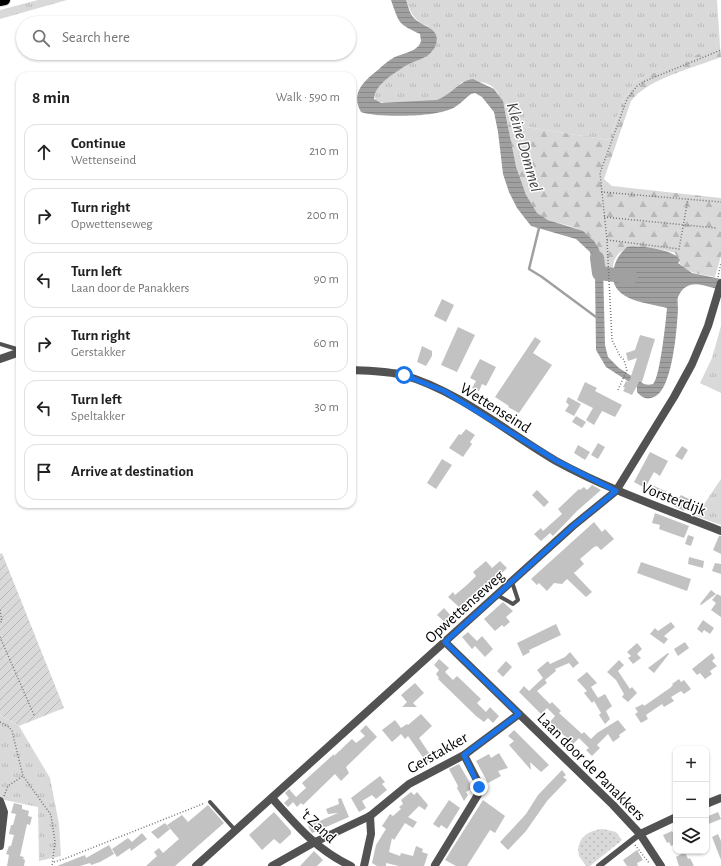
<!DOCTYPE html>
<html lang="en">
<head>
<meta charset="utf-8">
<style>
  :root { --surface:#fff; --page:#f6f6f6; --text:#222; --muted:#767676; --line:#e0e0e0 }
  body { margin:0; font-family:"Alegreya Sans",sans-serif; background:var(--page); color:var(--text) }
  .controls { position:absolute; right:12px; bottom:12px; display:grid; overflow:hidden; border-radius:8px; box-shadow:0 1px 3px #0004 }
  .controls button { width:36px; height:36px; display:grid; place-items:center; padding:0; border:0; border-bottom:1px solid var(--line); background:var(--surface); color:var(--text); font:20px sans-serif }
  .stop { position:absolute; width:12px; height:12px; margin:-9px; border:3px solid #1a73e8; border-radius:50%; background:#fff }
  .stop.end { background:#1a73e8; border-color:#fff; box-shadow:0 1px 4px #0008 }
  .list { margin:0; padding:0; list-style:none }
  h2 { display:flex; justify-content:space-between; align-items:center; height:52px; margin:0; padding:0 16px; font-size:17px }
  h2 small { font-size:13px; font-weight:400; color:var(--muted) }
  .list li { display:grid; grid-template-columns:26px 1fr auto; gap:12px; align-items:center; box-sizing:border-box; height:56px; margin:0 8px 8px; padding:0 8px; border:1px solid var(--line); border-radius:12px }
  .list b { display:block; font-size:15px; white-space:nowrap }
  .list p { margin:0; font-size:13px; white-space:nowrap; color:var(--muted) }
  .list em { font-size:13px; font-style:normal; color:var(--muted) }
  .icon { flex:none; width:22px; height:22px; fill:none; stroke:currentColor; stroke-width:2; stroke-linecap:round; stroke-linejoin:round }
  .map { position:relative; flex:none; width:721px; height:866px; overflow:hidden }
  .search { position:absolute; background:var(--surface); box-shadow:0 1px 3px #0004; left:16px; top:16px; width:340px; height:44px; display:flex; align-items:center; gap:10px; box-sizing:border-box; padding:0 14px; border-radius:22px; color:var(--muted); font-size:15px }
  .panel { position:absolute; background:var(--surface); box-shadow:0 1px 3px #0004; left:16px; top:72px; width:340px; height:436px; border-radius:12px }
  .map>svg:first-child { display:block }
</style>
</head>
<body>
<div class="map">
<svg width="721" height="866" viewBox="0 0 721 866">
  <defs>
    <pattern id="grass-tufts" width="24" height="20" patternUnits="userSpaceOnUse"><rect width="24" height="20" fill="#d9d9d9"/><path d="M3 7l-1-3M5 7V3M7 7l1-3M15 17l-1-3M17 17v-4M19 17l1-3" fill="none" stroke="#b8b8b8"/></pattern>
    <pattern id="forest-firs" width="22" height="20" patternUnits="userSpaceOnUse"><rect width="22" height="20" fill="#d9d9d9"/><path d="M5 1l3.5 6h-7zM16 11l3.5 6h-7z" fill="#b8b8b8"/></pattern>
    <pattern id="park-dots" width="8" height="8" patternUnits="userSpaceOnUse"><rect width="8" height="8" fill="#d9d9d9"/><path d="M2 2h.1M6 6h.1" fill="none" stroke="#b8b8b8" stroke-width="1.8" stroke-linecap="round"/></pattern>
    <pattern id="garden-furrows" width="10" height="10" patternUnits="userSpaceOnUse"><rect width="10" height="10" fill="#d9d9d9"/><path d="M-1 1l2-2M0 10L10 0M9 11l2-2" fill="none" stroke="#b8b8b8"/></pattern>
    <pattern id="water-rules" width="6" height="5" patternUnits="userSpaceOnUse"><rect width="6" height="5" fill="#a0a0a0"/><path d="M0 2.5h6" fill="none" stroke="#888"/></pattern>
  </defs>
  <rect width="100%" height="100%" fill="#fff"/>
  <g fill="url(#grass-tufts)">
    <path d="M38,0H67L0,19V10Z"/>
    <path d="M406,0H717L720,46L635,81L623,100L609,140L508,124C505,108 501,85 481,82C475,81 468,82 462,82C456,88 450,95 443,98C430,103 388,106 376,101L374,95C381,81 399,67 413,62C421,58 426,57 433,51L428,26C414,21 411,13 406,0Z"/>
    <path d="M721,326V393L700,383L712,358Z"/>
    <path d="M721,479V525L696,516Z"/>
    <path d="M0,715L19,726L50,778L59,824L61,856L39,861L38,807L0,799Z"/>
  </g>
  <path fill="url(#forest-firs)" d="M718,46H720L721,57C696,67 647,79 631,101L604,179L612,186L721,198V256L715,277C697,273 681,274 675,253C648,246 607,236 613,281L603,279C602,248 595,232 562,224C554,221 544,220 537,213C518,194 511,150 508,124L609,140L623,100L635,81Z"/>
  <path fill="url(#park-dots)" d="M603,829L616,832L622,840L590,866H586L579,856C575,839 588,830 603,829Z"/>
  <path fill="url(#garden-furrows)" d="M2,553L64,708L19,726L0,715V554Z"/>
  <path fill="url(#water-rules)" d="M391,0H406C408,5 409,12 413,17C421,27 441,27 436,44C432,58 418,59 407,65C397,71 374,85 374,99L381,103L436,100C451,96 458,81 473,79L494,89L503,101L516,167L526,195L537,213L548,220L583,231L594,241L599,249L603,267L605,345L608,357L619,368L644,384C647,385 650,385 653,384C660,378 666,319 667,308C647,303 611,301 613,274C614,263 618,255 627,247C638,245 674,249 680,260L678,263L692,273L721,279V290C711,288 695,280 686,287C682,289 680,293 678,297C677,300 678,305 678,309C677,327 673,390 654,397C647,400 642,398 637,392V387L606,367L596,350L595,275L590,252L576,239L531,226L517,208L509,192L503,174L498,132L494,112L482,97L475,93L471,94C464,99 459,106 451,109C434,117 378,118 361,112C350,93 364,81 379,69C383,65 388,61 393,58C403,53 418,52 421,41L420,34C398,24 399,23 391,0Z"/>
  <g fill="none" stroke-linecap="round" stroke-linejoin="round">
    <path stroke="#a0a0a0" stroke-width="2.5" d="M539,228L529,269L542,277L596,317"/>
    <path stroke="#a0a0a0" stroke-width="14" d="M597,258L599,273L631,277"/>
  </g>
  <g fill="#c2c2c2">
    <path d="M442,299L454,305L446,322L434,316Z"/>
    <path d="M458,327L475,335L457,372L441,365Z"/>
    <path d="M640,335L655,339L642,382H639L632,395L623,391L625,388L623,387L626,381L629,382L637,358L628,361L626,353L635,350Z"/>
    <path d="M535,337L541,341L533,353L552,365L519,413L508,407L509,406L495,397Z"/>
    <path d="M422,346L432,351V356L426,366L417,362Z"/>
    <path d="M480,359L496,367L486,386L482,384L479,391L472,388L476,381L470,378Z"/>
    <path d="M585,382L597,388L595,391L622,405L615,417L602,411L594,425L586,420L593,408L577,400Z"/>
    <path d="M568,397L581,404L574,416L565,411L569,405L566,402Z"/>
    <path d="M576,416L586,422L582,428L572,422Z"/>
    <path d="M466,429L475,435L470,442L472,444L463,457L449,448L459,434L461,435Z"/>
    <path d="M598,443L605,447L598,459L591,455Z"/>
    <path d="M578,445L590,452L585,460L574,453Z"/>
    <path d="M682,446L688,450L682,460L675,456Z"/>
    <path d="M650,452L668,461L660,476L654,472L645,488L634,482Z"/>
    <path d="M442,459L452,465L436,489L427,483Z"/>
    <path d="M592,485L601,490L577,511L553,536L550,533L541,541L534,534L541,528L543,531L562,514L558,509L579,489L580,490L584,487L587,490Z"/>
    <path d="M654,486L667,492L662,500L650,493Z"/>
    <path d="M537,490L549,502L544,507L532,495Z"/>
    <path d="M681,495L689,499L684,511L674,506Z"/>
    <path d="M655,513L689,526L684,538L659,529L660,525L652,523Z"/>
    <path d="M594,522L602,532L605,529L614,539L601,550L597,546L594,547L580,559L584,564L574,573L592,592L586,597L567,579L562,584L554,583L547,591L539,583L537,585L531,579Z"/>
    <path d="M688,535L694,537L691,546L685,544Z"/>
    <path d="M719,536H721V554L713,550Z"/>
    <path d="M689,557L704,561L703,568L688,564Z"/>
    <path d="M486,561L492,568L500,561L507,568L484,590L481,587L459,607L448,597L453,592L455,595L468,584L476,576L473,572Z"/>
    <path d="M641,562L691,579L687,591L637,573Z"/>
    <path d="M715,563L721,564V574L712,571Z"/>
    <path d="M711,590L716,594L701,605L700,604Z"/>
    <path d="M717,594L721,596V617L711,610L716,603L712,600Z"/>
    <path d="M503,602L513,611L506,617L510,622L504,627L502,625L495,631L484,619Z"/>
    <path d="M444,608L453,618L447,624L437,615Z"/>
    <path d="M703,620L714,628L710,634L704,630L702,633L697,629Z"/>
    <path d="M671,622L675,627L664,636L668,639L664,644L650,634L655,628L658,631Z"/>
    <path d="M556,624L561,635L529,650L530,652L523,656L517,643Z"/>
    <path d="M468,632L477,641L482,636L493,649L485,657L475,646L472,649L462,637Z"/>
    <path d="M685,642L689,648L678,656L674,649Z"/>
    <path d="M637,643L642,649L637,654L641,658L633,664L628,658L631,656L627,652Z"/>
    <path d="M570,652L579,663L573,668L569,663L555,669L556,671L545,680L547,683L537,691L550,704L552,702L561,711L559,713L569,722L582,734L584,732L591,739L597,733L618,720L626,730L619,735L620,737L613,742L608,734L597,745L600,748L592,756L586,750L589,748L579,738L573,744L550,722L555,716L547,708L541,714L519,692L524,686L529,691L543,678L537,670L548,661L550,664L565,657Z"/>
    <path d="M668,653L669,654L654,673L648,668Z"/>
    <path d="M712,653L715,658L712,661L717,666L710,671L712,674L705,679L700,673L697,675L692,669Z"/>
    <path d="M439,659L449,668L445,672L453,680L457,676L481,699L477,703L486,712L490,707L499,716L493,723L488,718L484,722L476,716L438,679L439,678L436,674L439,670L434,665Z"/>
    <path d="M619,660L624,665L618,671L630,689L632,687L637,693L628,702L622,697L624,694L616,680L607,672Z"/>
    <path d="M506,661L512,667L503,677L497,671Z"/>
    <path d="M587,672L597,683L591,687L598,698L605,694L612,706L606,711L610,719L605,724L599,715L601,713L594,701L592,703L584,693L587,691L577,680Z"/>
    <path d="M679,679L681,682L684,680L691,689L684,694L681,691L671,697L674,701L664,707L662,704L646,715L648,719L641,723L635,714L638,712L635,708L643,704L644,706L670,688L673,685L672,684Z"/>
    <path d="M415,683L424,693L413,703L417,707H402L407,702L401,695Z"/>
    <path d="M421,714L432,726L419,738L433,759L427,763L408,736L405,739L401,734L392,742L382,730L395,720L401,728L407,724L408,725Z"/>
    <path d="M366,725L377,737L346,767L349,773L341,781L335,774L303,805L301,803L297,807L293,802L288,807L284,803L289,798L285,793L289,789L296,797L306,788L302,783L334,754V756L352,739L356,743L365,736L360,731Z"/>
    <path d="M514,730L549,765L541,772L530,762L531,770L509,745L514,741L508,736Z"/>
    <path d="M499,753L508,768L498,771L501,776L488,783L476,761L489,754L491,758Z"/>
    <path d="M459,764L473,788L466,792L468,795L464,801L457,788L458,786L449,769Z"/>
    <path d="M562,770L566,775L563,777L567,780L547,801L526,831L508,850L500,842L526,814L538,795Z"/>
    <path d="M380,776L385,782L382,784L387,790L376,799L372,795L362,801L366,808L359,812L351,798Z"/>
    <path d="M411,792L414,795L417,792L428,805L425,810L419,806L408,817L417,822L413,828L405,823L394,840L392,838L389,852L400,856L401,853L413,856L416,846L423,849L422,852L428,854L424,866H399L386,863V866H377L372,863L376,845L386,829L382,826L390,814L393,816L401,809L399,807L403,804L401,800Z"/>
    <path d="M341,798L349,817L312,833L308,826L338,813L328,814L326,809L339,804L338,799Z"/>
    <path d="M449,800L460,808L447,829L441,825L439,828L433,824Z"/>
    <path d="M483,800L505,816L495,833L490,830L467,866H456L445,860Z"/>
    <path d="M14,803L22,805V809L29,811L28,816L32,817L30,825L27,824L20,856L24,857L23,859L25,860L24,866H7L9,855L6,854L9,846H11L14,835L9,834L11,825H13L16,814L11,813Z"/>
    <path d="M208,805L224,823L175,866H146L157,856L154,852L159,848L163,853L179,839L167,825L182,815L188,822Z"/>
    <path d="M274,812L291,831V834L280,844L274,839L262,850L249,835Z"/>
    <path d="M718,812L721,819L706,825V817Z"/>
    <path d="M165,823L170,829L158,839L151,832Z"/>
    <path d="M672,831L676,838V844L671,846L669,842L667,843L663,835Z"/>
    <path d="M142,833L147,839L131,851L130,848L117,857L112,849L128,838L132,842Z"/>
    <path d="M718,834L721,841V860L712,837Z"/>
    <path d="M109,845L114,854L100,862L91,865L90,863L80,866H57L85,855L86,858Z"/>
    <path d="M637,850L643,860L637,863L638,866H627L623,860Z"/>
    <path d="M314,851L323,860L317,866H300Z"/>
    <path d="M685,852L688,859L690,858L694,866H679L676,857Z"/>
  </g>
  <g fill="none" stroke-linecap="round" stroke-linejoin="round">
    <defs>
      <path id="primary" d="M0,1L5,0"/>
    </defs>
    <use href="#primary" stroke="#dbdbdb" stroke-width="12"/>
    <g stroke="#747474" stroke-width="1.5" stroke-dasharray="1 2" stroke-linecap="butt">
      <path d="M601,192L721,202"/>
      <path d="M604,217L716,228"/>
      <path d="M607,240L679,249L688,199"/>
      <path d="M718,277L721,263"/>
      <path d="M618,390L627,370L624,360L620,356L612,340L607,240L600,173L627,99L637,86L645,81L721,50"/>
      <path d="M0,610L2,621L0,623"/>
      <path d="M0,637L34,715"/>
      <path d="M0,722L9,727L12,731L23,776L51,815L55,842L52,866"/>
      <path d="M4,796L8,786L23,776"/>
      <path d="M635,845L649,863"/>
      <path d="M54,862L64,859L205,803"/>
    </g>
    <g stroke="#525252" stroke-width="4">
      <path d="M0,344L20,350"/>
      <path d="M497,595L513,604L518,600L512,582"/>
      <path d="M210,802L236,831"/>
    </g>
    <path stroke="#525252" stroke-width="6" d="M599,866L640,834"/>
    <g stroke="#525252" stroke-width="8">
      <path d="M0,359L20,352"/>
      <path d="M352,370C369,371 387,371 403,375C457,390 508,433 556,461C609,490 665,509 721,531"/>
      <path d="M272,798C297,826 317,850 351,866"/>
      <path d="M0,801L4,812L0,846"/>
      <path d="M706,804L721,798"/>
      <path d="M640,834L676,817"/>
      <path d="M435,865L479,793L478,782L464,755"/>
      <path d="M272,866L313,843L370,816L409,784L464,755L519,714"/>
      <path d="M364,866L371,834L370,816"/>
    </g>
    <g stroke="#525252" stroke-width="8">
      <path d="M445,642L613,805L640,834L661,866"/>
      <path d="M196,866L573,526L616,491L674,397L692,364L708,326L721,283"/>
    </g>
    <use href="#primary" stroke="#000" stroke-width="10"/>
  </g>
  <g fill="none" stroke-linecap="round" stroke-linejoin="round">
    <path stroke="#1a73e8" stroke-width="5" d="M404,375L444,391L557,461L616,491L573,526L445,642L519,714L464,755L479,787"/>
  </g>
  <g text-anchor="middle" stroke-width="3" stroke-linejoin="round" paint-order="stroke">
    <g font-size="16" fill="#000" stroke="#fff">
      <text transform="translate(496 407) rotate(32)" y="6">Wettenseind</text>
      <text transform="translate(674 498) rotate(21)" y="6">Vorsterdijk</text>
      <text transform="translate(464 606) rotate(-42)" y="6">Opwettenseweg</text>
      <text transform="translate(437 752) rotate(-30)" y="6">Gerstakker</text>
      <text transform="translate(592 766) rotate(45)" y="6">Laan door de Panakkers</text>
      <text transform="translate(319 825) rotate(43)" y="6">'t Zand</text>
    </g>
    <g font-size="17" font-style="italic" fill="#414141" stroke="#fff">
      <text transform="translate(525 147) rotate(74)" y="6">Kleine Dommel</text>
    </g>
  </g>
</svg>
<div class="controls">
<button>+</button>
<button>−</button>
<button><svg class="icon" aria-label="layers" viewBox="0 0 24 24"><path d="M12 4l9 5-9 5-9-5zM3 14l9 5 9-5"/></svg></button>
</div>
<div class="stop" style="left:404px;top:375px"></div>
<div class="stop end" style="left:479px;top:787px"></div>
<div class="search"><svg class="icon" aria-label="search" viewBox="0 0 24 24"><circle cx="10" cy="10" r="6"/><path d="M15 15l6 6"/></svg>Search here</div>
<section class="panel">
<h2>8 min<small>Walk · 590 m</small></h2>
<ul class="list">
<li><svg class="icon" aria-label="ahead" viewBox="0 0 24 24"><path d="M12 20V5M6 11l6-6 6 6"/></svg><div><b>Continue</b><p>Wettenseind</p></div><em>210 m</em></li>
<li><svg class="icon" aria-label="right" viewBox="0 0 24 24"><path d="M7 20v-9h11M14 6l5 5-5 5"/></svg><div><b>Turn right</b><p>Opwettenseweg</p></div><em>200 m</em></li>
<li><svg class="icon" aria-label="left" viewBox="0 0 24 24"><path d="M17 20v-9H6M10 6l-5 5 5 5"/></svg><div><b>Turn left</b><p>Laan door de Panakkers</p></div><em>90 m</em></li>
<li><svg class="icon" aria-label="right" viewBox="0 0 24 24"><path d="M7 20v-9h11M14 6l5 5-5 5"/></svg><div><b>Turn right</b><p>Gerstakker</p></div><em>60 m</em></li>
<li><svg class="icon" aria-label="left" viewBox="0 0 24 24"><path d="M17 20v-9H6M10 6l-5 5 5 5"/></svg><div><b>Turn left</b><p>Speltakker</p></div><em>30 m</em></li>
<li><svg class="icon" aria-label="arrive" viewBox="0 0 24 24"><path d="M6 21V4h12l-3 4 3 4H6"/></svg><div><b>Arrive at destination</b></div></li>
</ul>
</section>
</div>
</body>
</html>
